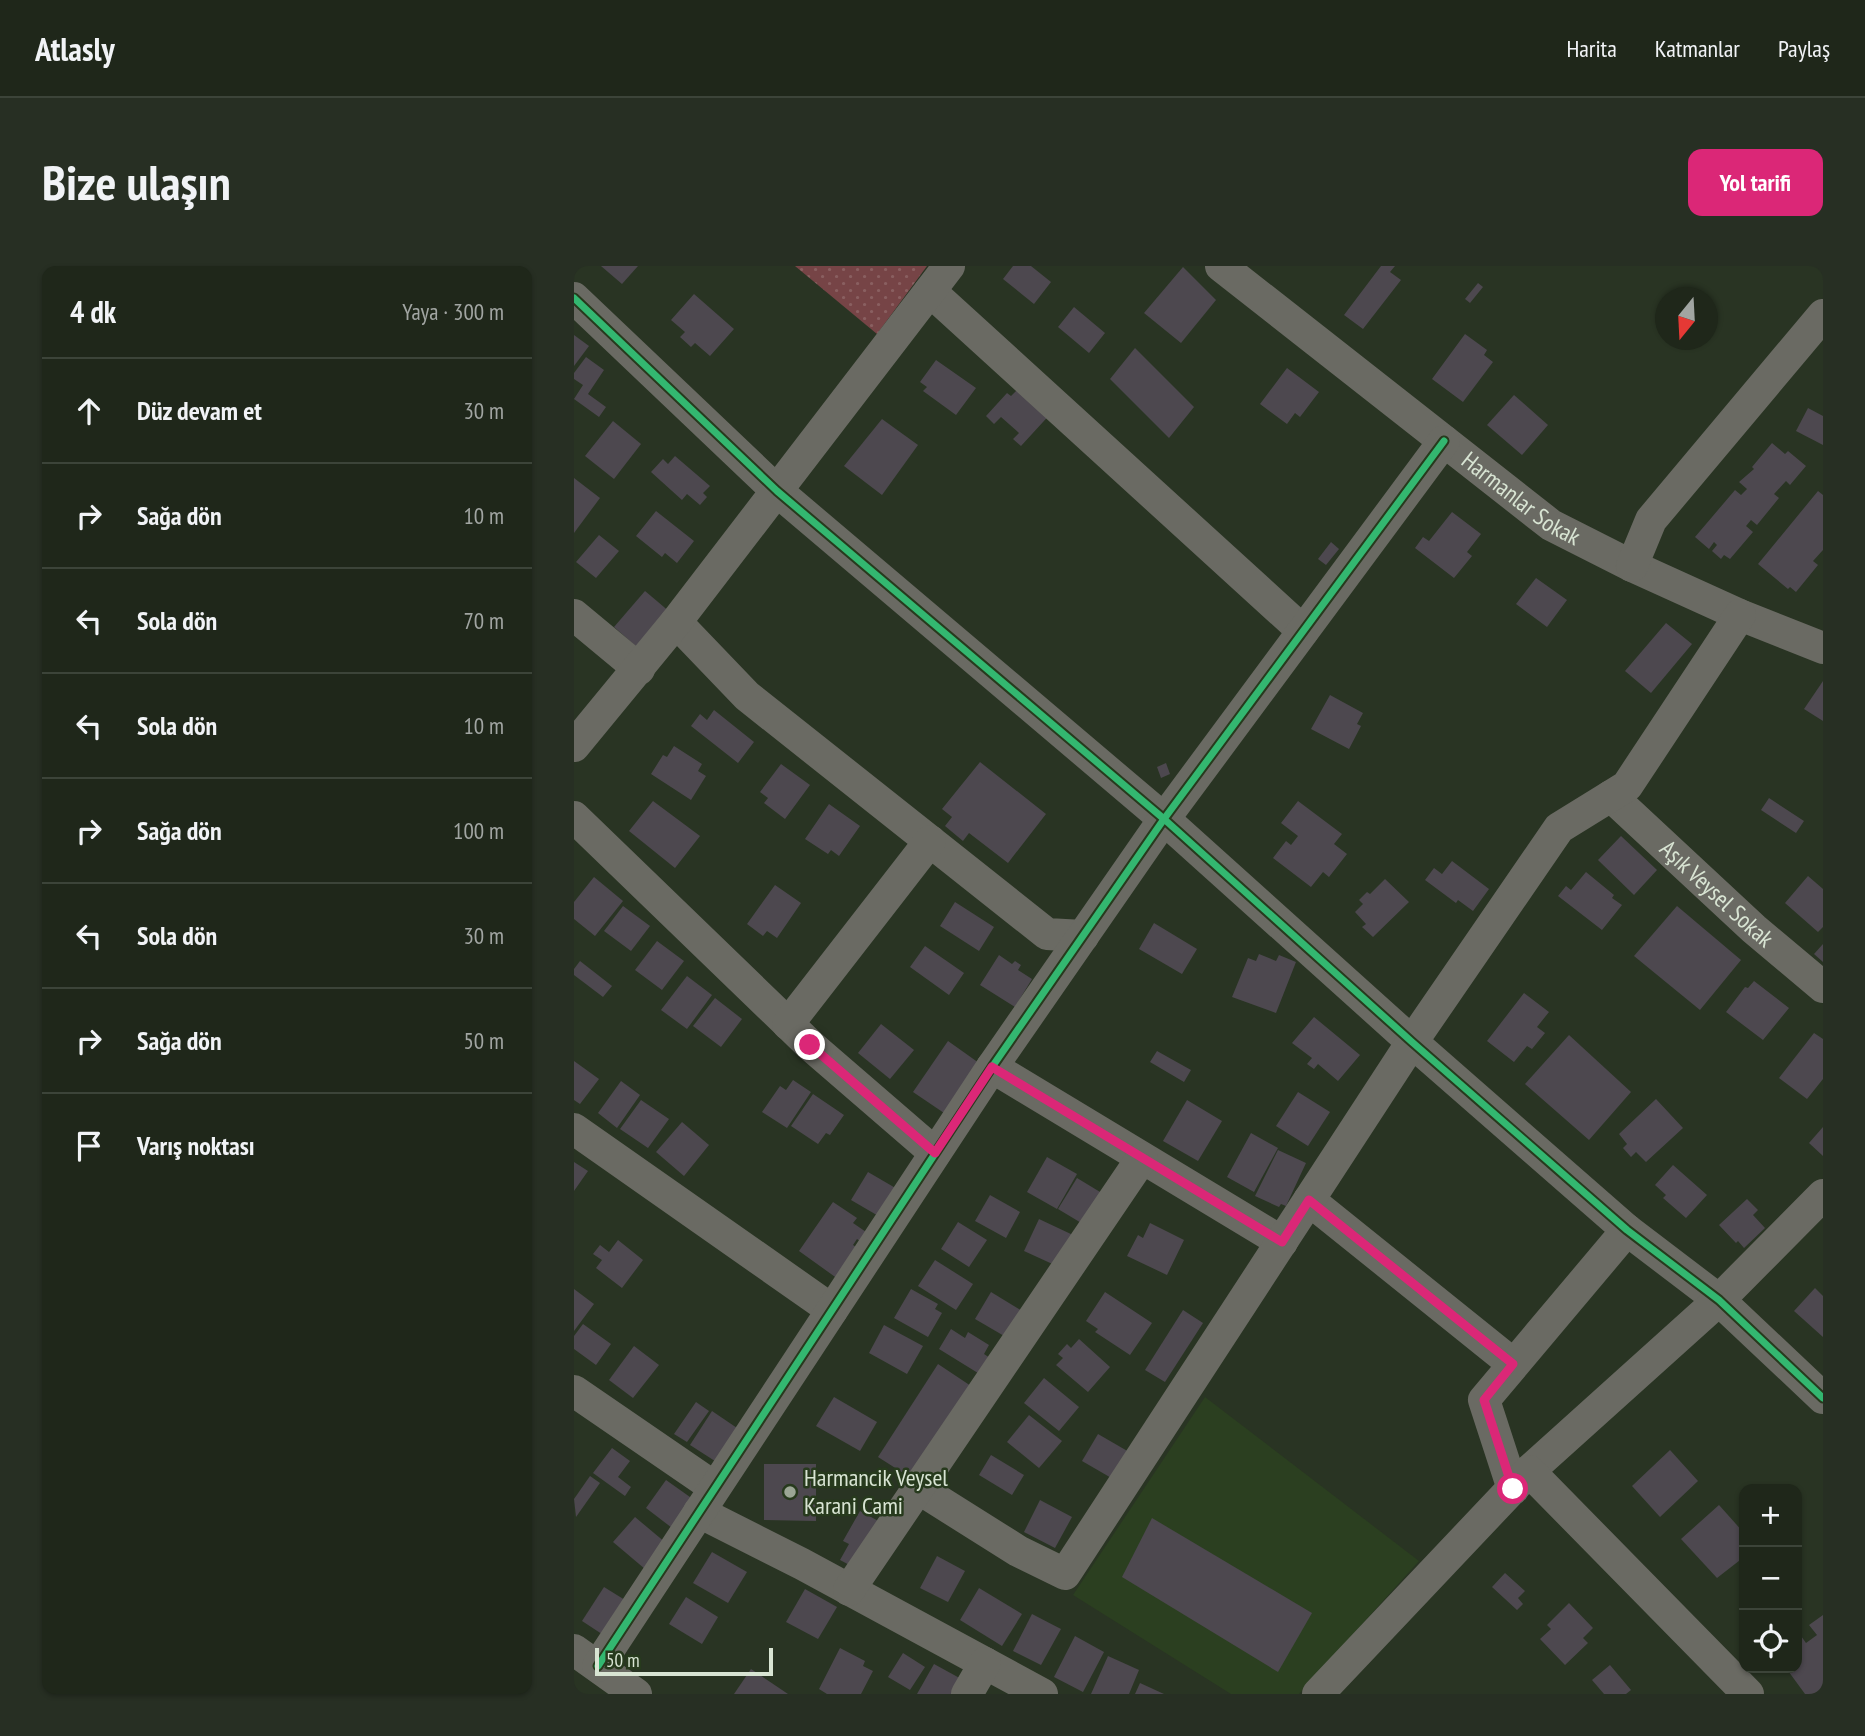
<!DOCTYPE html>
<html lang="tr">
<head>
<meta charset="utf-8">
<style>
  :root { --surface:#1f271a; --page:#272f23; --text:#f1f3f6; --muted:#a1a5a2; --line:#3c4439; --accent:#db2777 }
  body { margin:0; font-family:"PT Sans Narrow",sans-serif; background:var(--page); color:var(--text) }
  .controls { position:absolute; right:21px; bottom:21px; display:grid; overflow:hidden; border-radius:14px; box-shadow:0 2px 5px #0004 }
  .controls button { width:63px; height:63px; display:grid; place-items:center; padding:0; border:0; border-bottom:2px solid var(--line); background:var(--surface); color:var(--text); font:35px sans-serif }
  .compass { position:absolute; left:1081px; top:21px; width:63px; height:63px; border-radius:50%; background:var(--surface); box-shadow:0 2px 5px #0004; rotate:198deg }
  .scale { position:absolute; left:21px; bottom:18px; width:178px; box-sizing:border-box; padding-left:7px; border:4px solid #d8e4d3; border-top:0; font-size:19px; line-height:24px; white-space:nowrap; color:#d8e4d3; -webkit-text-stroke:5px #273a1d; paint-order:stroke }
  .stop { position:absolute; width:21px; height:21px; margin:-16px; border:5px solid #db2777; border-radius:50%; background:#fff }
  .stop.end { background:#db2777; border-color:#fff; box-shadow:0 2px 7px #0008 }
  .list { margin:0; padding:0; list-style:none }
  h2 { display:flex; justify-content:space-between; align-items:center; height:91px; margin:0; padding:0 28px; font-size:30px }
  h2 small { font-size:23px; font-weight:400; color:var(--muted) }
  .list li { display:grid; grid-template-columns:46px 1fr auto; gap:21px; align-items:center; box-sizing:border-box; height:105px; padding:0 28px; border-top:2px solid var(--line) }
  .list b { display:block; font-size:26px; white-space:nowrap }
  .list em { font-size:23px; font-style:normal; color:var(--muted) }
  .icon { flex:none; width:38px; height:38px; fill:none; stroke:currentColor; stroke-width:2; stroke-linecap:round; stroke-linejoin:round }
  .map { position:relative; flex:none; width:1249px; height:1428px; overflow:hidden; border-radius:14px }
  header { display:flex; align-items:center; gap:42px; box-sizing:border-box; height:98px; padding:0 35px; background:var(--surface); border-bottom:2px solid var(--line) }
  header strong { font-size:33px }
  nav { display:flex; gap:38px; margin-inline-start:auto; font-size:24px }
  .intro { display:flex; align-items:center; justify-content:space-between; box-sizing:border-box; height:168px; padding:0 42px }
  h1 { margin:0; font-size:49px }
  .button { padding:18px 32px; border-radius:14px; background:var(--accent); color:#fff; font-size:24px; font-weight:700 }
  main { display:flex; gap:42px; padding:0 42px }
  aside { flex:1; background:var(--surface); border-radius:14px; box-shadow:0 2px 5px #0004 }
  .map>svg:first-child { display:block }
</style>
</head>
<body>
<header>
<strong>Atlasly</strong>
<nav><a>Harita</a><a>Katmanlar</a><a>Paylaş</a></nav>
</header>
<div class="intro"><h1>Bize ulaşın</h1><a class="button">Yol tarifi</a></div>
<main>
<aside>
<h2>4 dk<small>Yaya · 300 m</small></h2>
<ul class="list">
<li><svg class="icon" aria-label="ahead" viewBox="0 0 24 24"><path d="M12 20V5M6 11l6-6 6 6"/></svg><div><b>Düz devam et</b></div><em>30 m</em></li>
<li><svg class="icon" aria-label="right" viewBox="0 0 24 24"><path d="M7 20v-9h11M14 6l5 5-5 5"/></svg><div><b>Sağa dön</b></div><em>10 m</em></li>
<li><svg class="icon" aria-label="left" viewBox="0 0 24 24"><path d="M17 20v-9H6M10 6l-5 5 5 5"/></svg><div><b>Sola dön</b></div><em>70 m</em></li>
<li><svg class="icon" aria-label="left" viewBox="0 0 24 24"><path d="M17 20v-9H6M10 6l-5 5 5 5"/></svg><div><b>Sola dön</b></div><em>10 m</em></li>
<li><svg class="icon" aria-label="right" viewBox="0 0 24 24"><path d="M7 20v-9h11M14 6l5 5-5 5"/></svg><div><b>Sağa dön</b></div><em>100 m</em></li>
<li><svg class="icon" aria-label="left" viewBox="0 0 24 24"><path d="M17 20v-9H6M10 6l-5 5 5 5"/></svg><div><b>Sola dön</b></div><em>30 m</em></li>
<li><svg class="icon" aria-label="right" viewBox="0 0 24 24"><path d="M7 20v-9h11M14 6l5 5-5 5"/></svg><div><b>Sağa dön</b></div><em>50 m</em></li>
<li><svg class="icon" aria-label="arrive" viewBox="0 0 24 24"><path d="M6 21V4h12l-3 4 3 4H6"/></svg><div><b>Varış noktası</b></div></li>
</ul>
</aside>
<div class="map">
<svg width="1249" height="1428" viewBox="0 0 1249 1428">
  <defs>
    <pattern id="green-dots" width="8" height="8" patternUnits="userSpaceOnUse" patternTransform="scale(1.75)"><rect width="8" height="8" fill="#764446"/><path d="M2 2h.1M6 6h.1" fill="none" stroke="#895f60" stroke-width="1.8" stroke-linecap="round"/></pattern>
  </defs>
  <rect width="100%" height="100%" fill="#293423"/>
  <path fill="#2b3f20" d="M631,1131L845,1295L725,1428H657L499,1329Z"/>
  <path fill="url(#green-dots)" d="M221,0H353L303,68Z"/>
  <g fill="#4d484f">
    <path d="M27,0H64L48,18Z"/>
    <path d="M439,0H457L477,16L460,38L429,13Z"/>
    <path d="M807,0H821L816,6L827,14L789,63L770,49Z"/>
    <path d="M609,1L642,34L607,77L570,47Z"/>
    <path d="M904,17L909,21L896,37L891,33Z"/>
    <path d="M120,28L160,63L136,90L121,77L117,81L106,71L111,66L97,54Z"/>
    <path d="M500,41L531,67L515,87L484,61Z"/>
    <path d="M891,68L913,84L910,89L919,96L889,136L858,113Z"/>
    <path d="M0,69L15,80L0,100Z"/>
    <path d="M561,82L620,141L595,172L536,113Z"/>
    <path d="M12,91L30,104L14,128L32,141L25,151L0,133L9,119L0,113V107Z"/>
    <path d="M362,94L402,122L382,149L349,125L353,121L346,116Z"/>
    <path d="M713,102L745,126L726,151L721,147L713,158L686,138Z"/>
    <path d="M450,117L480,144L447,180L439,173L445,167L427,151L420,158L412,150L433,127L437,130Z"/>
    <path d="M940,129L974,159L948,189L913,159Z"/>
    <path d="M1234,142L1249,150V179L1222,165Z"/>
    <path d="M308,153L344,179L308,229L270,200Z"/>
    <path d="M39,155L67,178L40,213L11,190Z"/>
    <path d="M1198,177L1211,188L1214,185L1232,200L1216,219L1212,215L1200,228L1205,232L1183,259L1177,254L1172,260L1179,266L1156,293L1150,289L1147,293L1138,285L1143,279L1140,276L1135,283L1121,271L1161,224L1167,229L1173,223L1165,216L1180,203L1178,201Z"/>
    <path d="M101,190L136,220L129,227L133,231L126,239L113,228L108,234L77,206L89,193L94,198Z"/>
    <path d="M0,212L26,232L0,267Z"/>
    <path d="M1244,225L1249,229V284L1239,295L1244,299L1222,326L1216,321L1214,323L1184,298Z"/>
    <path d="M82,245L120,275L103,297L91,287L88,291L62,270Z"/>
    <path d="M878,246L907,268L893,286L898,290L880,312L841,282L849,271L855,275Z"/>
    <path d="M25,269L45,285L22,312L2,296Z"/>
    <path d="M757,276L765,283L752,299L744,293Z"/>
    <path d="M962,312L993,334L973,361L942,338Z"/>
    <path d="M71,325L103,352L72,389L40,361Z"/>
    <path d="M1092,357L1118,378L1077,427L1051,405Z"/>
    <path d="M1249,415V455L1230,443Z"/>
    <path d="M756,429L789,447L783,458L787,460L775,483L737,463Z"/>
    <path d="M140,444L180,476L164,497L117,460L126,448L133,454Z"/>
    <path d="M100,480L128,498L124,505L132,510L117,534L77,508L89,489L93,491Z"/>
    <path d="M406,496L472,548L434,597L395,567L389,575L371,560L378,551L368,543Z"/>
    <path d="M592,497L596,508L587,512L583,501Z"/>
    <path d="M207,498L236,519L211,553L190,537L194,532L186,526Z"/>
    <path d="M1195,532L1230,555L1222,567L1187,544Z"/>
    <path d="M79,535L126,570L101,602L55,565Z"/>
    <path d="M724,535L768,568L760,578L773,588L755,611L749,606L737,621L699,592L712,575L717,579L724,570L707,557Z"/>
    <path d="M255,538L286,560L265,590L257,584L254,588L231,573Z"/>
    <path d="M1047,570L1083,604L1060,629L1024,594Z"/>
    <path d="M878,595L915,623L899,645L884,634L882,637L851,614L860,602L868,608Z"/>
    <path d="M1012,606L1040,629L1038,632L1048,639L1028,664L984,630L992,620L997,624Z"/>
    <path d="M1234,610L1249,623V661L1244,666L1211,637Z"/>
    <path d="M20,611L49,635L21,670L0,653V636Z"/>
    <path d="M811,613L835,636L799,671L788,661L792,658L781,646L789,638L785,634L793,626L796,628Z"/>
    <path d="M201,619L227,637L203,672L193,665L189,670L173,658Z"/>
    <path d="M381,636L420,661L405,685L366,660Z"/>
    <path d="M49,640L76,660L57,685L30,665Z"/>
    <path d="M1103,640L1167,694L1126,744L1060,690Z"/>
    <path d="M580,657L623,683L608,708L565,683Z"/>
    <path d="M83,675L110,695L88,724L61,704Z"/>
    <path d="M1249,678V696L1240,688Z"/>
    <path d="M351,680L390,707L375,729L336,701Z"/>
    <path d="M685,688L702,695L705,689L722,696L702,747L658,731L674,692L682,695Z"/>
    <path d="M425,689L438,698L441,695L447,699L444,704L458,713L441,741L406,719Z"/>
    <path d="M6,695L38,720L29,731L0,709V703Z"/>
    <path d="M113,710L138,729L113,763L87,744Z"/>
    <path d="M1180,715L1215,742L1189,774L1152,746L1171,721L1174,722Z"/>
    <path d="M950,727L975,746L963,761L971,767L958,783L953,780L940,796L913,775Z"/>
    <path d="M141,732L168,753L147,781L119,760Z"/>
    <path d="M740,751L786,789L764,815L744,798L740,803L733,798L738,792L718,777Z"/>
    <path d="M307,758L340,784L316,813L284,787Z"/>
    <path d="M1240,767L1249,773V813L1233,833L1205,812Z"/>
    <path d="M995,769L1057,826L1015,874L951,818Z"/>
    <path d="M374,775L405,797L370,847L339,826Z"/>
    <path d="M583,785L617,804L610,816L576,796Z"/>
    <path d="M0,795L25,813L6,838L0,834Z"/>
    <path d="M219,814L237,826L213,862L188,846L206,820L212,824Z"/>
    <path d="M47,815L66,829L43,862L24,847Z"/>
    <path d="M724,826L756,846L734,880L702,860Z"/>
    <path d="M239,828L270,849L256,869L252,867L244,878L217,860Z"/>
    <path d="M1082,833L1109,862L1072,896L1062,886L1057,891L1049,882L1053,878L1045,868Z"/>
    <path d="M67,834L95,853L74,882L46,863Z"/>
    <path d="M613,834L648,855L624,895L589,875Z"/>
    <path d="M108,856L135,879L110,910L82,886Z"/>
    <path d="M1249,861V890L1235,877Z"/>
    <path d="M677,867L704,882L680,926L653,911Z"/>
    <path d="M704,884L732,897L712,940L707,938L705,941L681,930Z"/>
    <path d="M473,891L503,908L483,943L453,926Z"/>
    <path d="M0,896L14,905L0,925Z"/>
    <path d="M1099,899L1133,929L1112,952L1089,932L1092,929L1081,919Z"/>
    <path d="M294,906L330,927L313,955L277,934Z"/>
    <path d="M503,912L536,932L514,961L484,943Z"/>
    <path d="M416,929L446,946L432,972L401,955Z"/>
    <path d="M1173,933L1184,944L1179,949L1191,962L1170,982L1164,975L1162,977L1145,959Z"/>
    <path d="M259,936L283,952L279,957L295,968L289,977L283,973L279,979L285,983L264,1013L225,985Z"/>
    <path d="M465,953L499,969L485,1001L450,985Z"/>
    <path d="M384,956L413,974L395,1001L367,983Z"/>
    <path d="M576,957L610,974L593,1009L553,990L564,969L569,972Z"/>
    <path d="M44,974L69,994L48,1022L22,1002L28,994L19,988L26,979L35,986Z"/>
    <path d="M361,994L399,1018L382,1044L344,1020Z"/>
    <path d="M1241,1022L1249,1030V1071L1220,1045Z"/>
    <path d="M0,1023L20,1038L0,1065Z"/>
    <path d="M337,1023L364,1038L361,1043L368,1047L354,1071L320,1052Z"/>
    <path d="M417,1026L453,1048L437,1074L401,1053Z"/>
    <path d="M531,1026L578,1057L556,1089L521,1066L524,1063L512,1055Z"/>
    <path d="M609,1044L629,1057L591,1116L571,1104Z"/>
    <path d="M9,1058L37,1078L22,1099L0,1083V1070Z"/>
    <path d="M310,1059L349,1080L333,1108L295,1087Z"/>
    <path d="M377,1063L391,1072L394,1066L415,1079L410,1088L422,1096L412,1112L365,1083Z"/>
    <path d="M505,1073L536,1101L514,1126L482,1099L489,1092L484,1088L493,1078L497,1082Z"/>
    <path d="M60,1080L85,1099L59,1132L35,1114Z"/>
    <path d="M364,1098L397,1120L337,1212L304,1191Z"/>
    <path d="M470,1112L505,1141L485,1165L450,1137Z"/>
    <path d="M260,1131L303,1156L286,1185L242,1160Z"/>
    <path d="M122,1136L135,1145L113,1176L100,1168Z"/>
    <path d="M138,1145L166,1164L144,1197L116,1179Z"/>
    <path d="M455,1149L488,1175L465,1202L433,1176Z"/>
    <path d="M524,1168L562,1190L546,1217L508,1195Z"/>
    <path d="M38,1182L56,1195L44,1211L57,1221L51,1230L19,1207Z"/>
    <path d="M1096,1184L1124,1215L1086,1251L1058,1220Z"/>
    <path d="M417,1189L450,1209L438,1229L405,1209Z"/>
    <path d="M190,1198H242V1255L190,1254Z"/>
    <path d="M16,1210L26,1217L2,1251L0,1233Z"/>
    <path d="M92,1214L123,1236L102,1265L72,1242Z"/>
    <path d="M466,1234L498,1251L481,1282L450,1266Z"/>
    <path d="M1145,1239L1170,1267V1291L1143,1312L1107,1273Z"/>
    <path d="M286,1245L308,1257L283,1303L266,1294L275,1278L269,1275Z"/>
    <path d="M61,1251L92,1277L71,1303L39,1276Z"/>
    <path d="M578,1252L738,1347L704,1406L548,1311Z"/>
    <path d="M138,1286L173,1306L154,1337L119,1317Z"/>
    <path d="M363,1290L391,1305L374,1336L346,1322Z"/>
    <path d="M931,1307L951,1325L944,1332L949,1338L943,1344L918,1321Z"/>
    <path d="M30,1321L59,1339L37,1374L8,1355Z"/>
    <path d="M405,1322L448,1348L428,1380L386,1354Z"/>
    <path d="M231,1323L263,1341L244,1373L212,1356Z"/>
    <path d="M112,1331L144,1351L128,1378L95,1358Z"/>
    <path d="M995,1337L1019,1362L1009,1372L1014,1377L991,1399L966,1373L977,1363L973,1359Z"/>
    <path d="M458,1348L487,1363L467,1399L439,1385Z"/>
    <path d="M1249,1349V1428H1231L1212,1402H1223V1369L1225,1367L1232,1377L1243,1369L1235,1359Z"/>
    <path d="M501,1370L530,1386L509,1426L480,1411Z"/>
    <path d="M266,1382L291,1395L289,1400L299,1405L287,1428H253L245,1423Z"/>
    <path d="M329,1387L351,1401L336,1424L314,1411Z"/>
    <path d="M534,1390L565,1404L555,1428H517Z"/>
    <path d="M360,1398L391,1415L384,1428H343Z"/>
    <path d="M1036,1399L1057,1424L1052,1428H1030L1018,1414Z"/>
    <path d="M177,1403L214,1428H160Z"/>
    <path d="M566,1417L590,1428H561Z"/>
  </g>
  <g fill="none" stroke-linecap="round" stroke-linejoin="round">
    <g stroke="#6a6a63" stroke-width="32">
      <path id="s1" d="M647,0L977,259L1058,300L1166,349L1249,382"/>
      <path d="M356,25L729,365"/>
      <path d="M0,32L203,225L590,553L838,776L1053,964L1145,1034L1249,1132"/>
      <path d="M1058,300L1077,254L1249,49"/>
      <path d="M0,349L65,403"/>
      <path d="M102,356L173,430L473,668L509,670"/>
      <path d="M0,480L102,356L375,0"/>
      <path id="s2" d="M1037,530L1180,663L1249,721"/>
      <path d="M0,551L236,779L361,887"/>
      <path d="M214,758L356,575"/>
      <path d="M418,801L708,976"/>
      <path d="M0,863L258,1044"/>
      <path d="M735,934L939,1098"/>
      <path d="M0,1125L140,1221"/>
      <path d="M955,1205L1145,1034L1249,929"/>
      <path d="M344,1222L444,1285L491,1308L838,776L985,562L1053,520L1166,349"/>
      <path d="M939,1223L910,1134L1053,964"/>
      <path d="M125,1246L228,1298L468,1428"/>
      <path d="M275,1324L568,892"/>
      <path d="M0,1384L62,1428"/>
      <path d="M24,1400L418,801L590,553L870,175"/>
      <path d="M393,1428L411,1397"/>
      <path d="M744,1428L955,1205L1174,1428"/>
    </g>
    <defs>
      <g id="cycleway">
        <path d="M0,32L203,225L590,553L838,776L1053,964L1145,1034L1249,1132"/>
        <path d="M24,1400L418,801L590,553L870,175"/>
      </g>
    </defs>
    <use href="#cycleway" stroke="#273a1d" stroke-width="11"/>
    <use href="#cycleway" stroke="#33b770" stroke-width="7"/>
  </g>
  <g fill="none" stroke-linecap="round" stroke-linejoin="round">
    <path stroke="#db2777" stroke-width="9" d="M236,779L361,887L418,801L708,976L735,934L939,1098L910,1134L939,1223"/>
  </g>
  <circle fill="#9ba695" stroke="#273a1d" stroke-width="2.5" cx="216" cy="1226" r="7"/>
  <g text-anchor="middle" stroke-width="5" stroke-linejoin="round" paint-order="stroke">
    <g font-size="24" fill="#d8e4d3" stroke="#273a1d">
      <text dy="8" stroke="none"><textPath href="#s1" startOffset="380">Harmanlar Sokak</textPath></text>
      <text dy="8" stroke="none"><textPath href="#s2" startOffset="144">Aşık Veysel Sokak</textPath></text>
    </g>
    <g font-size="24" fill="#d8e4d3" stroke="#273a1d" text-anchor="start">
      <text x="230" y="1220">Harmancik Veysel<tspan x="230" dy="28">Karani Cami</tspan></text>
    </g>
  </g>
</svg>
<div class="controls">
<button>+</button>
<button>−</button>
<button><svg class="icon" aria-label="locate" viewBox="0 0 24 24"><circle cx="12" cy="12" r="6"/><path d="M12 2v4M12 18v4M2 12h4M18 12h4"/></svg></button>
</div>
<svg class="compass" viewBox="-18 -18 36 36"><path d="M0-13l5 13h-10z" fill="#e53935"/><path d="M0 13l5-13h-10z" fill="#a1a5a2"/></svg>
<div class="scale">50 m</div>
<div class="stop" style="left:939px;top:1223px"></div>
<div class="stop end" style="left:236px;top:779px"></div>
</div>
</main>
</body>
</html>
